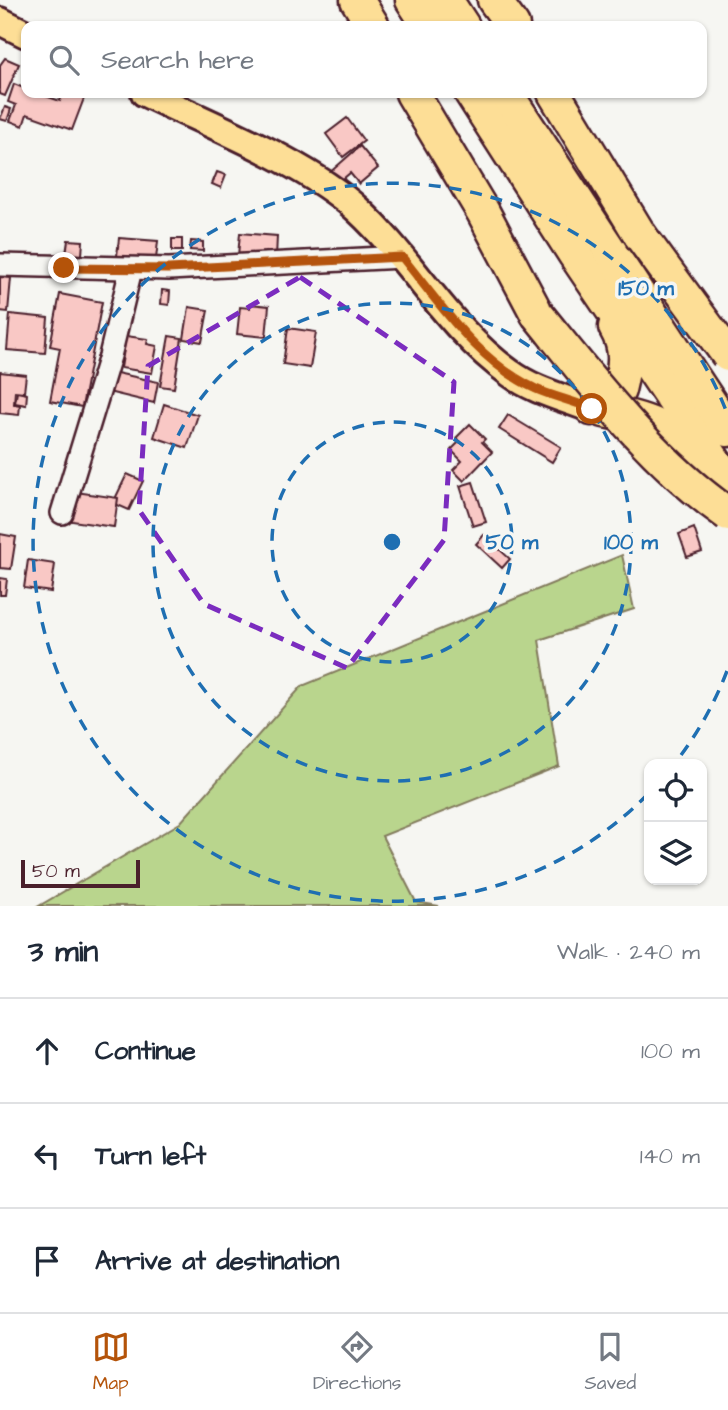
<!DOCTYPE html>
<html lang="en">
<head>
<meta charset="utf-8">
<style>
  :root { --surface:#fff; --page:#f6f6f7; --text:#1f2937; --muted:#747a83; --line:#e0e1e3; --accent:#b45309 }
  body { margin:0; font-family:"Architects Daughter",sans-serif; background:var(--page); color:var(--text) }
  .controls { position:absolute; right:21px; bottom:21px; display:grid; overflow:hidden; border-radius:14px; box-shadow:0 2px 5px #0004 }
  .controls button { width:63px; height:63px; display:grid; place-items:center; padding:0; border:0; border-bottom:2px solid var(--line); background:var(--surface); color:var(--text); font:35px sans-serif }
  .scale { position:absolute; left:21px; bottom:18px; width:119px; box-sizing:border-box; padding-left:7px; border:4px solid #4a1f2b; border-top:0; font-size:19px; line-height:24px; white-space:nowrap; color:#4a1f2b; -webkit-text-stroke:5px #f6f6f2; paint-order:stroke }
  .stop { position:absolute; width:21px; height:21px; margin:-16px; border:5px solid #b45309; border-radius:50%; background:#fff }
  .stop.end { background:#b45309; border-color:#fff; box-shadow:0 2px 7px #0008 }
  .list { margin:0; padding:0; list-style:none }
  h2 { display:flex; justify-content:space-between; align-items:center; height:91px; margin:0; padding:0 28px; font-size:30px }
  h2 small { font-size:23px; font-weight:400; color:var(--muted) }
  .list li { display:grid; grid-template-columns:46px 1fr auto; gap:21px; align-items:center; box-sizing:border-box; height:105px; padding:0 28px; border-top:2px solid var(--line) }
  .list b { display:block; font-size:26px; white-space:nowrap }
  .list em { font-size:23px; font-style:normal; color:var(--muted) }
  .icon { flex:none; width:38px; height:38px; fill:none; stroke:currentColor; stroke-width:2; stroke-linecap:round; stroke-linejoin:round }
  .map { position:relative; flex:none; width:728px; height:906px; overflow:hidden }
  .search { position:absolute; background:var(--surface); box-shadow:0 2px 5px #0004; left:21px; right:21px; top:21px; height:77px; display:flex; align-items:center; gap:18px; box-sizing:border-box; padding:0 24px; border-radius:14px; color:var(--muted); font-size:26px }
  .sheet { height:406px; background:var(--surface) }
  nav { display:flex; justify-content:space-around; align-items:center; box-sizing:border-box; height:98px; border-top:2px solid var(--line); background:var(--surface); font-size:19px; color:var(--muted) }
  nav a { display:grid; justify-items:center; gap:4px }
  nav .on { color:var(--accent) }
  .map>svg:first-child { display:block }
</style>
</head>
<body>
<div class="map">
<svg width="728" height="906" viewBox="0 0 728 906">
  <rect width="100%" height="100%" fill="#f6f6f2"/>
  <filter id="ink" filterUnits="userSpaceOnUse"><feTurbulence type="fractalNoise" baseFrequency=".0143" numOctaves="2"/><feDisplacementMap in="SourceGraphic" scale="14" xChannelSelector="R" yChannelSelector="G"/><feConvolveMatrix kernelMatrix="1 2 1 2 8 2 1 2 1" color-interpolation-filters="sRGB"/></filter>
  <g filter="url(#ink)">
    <path fill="#b9d58d" stroke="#827a5c" stroke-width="2" d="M622,555L634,609L539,640L559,766L382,836L416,902L439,906H39L180,823L302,686Z"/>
    <g fill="#f9c8c5" stroke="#4a1f2b" stroke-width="2">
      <path d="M5,58L19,64L5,96L0,94V65Z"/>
      <path d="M14,84L26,89V93H37L60,101L63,93H86L72,130L27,114L23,126L10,121L16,105L8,102Z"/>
      <path d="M5,107L11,109L7,121L0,119Z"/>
      <path d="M347,118L364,141L343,157L326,134Z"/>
      <path d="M360,146L378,168L359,184L350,173L337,184L328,174Z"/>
      <path d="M217,172L226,175L221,188L212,184Z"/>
      <path d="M240,233L277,236L276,258L238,256Z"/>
      <path d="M119,238L158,241L156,259L117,256Z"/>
      <rect x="172" y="239" width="10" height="12"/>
      <path d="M68,240L83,241L82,255L66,254Z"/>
      <path d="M191,241L203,242V251L190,250Z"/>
      <path d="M0,277L11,278L8,312L0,311Z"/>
      <path d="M162,290L170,291L169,305L161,304Z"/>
      <path d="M60,294L102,302L82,407L50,401L60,348L50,346Z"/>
      <path d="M250,304L269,306L266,337L237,334L240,307L250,308Z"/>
      <path d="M189,307L208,310L202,342L184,339Z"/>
      <path d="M10,314L48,318L45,353L7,350Z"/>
      <path d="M288,328L316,332L310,368L283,364Z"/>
      <path d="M126,336L148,339L147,344L157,346L152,373L121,368Z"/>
      <path d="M169,336L182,338L174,388L160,386Z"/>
      <path d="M0,372L26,375L24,392L15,391L14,404L20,405L19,415L0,413Z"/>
      <path d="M112,372L158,382L154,403L108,392Z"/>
      <path d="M17,392L27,394L26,405L15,403Z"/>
      <path d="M164,404L198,415L187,448L154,437Z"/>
      <path d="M508,415L561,447L552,462L499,429Z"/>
      <path d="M470,424L485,439L482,442L492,452L464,481L453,470L462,461L451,450L460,441L456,438Z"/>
      <path d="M127,474L143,481L129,510L113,503Z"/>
      <path d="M473,482L486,522L473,526L460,486Z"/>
      <path d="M69,491L118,498L114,527L65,520Z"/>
      <path d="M694,528L702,552L687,557L679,534Z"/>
      <path d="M0,534L16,537L11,569L0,568Z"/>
      <path d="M484,535L510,559L502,568L476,544Z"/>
      <path d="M28,560L55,564L51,592L24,588Z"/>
      <path d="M0,578L7,579L5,595H0Z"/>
    </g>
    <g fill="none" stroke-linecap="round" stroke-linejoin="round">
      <defs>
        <g id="minor">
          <path d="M0,265L169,269L402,257"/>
          <path d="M62,513L110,356L131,269"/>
        </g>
        <g id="major">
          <path d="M0,21L26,34"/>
          <path d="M145,93C210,125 306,162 358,210C413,261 448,329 510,373C534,391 565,398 592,409"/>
        </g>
        <g id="highway">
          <path d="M357,0L373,26"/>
          <path d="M412,0L429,26"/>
          <path d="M446,0L463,26"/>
          <path d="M494,0L513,26"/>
          <path d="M412,93L483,212L537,314"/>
          <path d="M471,93L575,255L728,481"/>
          <path d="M506,93L728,430"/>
          <path d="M554,93L640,235"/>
          <path d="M592,409L619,390C625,366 628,349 615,327"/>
          <path d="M604,411C647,420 668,425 697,460"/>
        </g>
      </defs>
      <use href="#minor" stroke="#4a1f2b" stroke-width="26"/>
      <use href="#major" stroke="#4a1f2b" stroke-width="32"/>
      <use href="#highway" stroke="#4a1f2b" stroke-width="37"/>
      <use href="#minor" stroke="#f6f6f2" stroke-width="21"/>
      <use href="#major" stroke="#fdde96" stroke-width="26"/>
      <use href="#highway" stroke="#fdde96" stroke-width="32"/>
      <defs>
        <g id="highway-bridge">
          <path d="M640,235L728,355"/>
          <path d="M537,314C594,384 653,462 728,514"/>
        </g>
      </defs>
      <use href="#highway-bridge" stroke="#4a1f2b" stroke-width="37" stroke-linecap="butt"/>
      <use href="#highway-bridge" stroke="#fdde96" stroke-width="32"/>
    </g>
  </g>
  <g fill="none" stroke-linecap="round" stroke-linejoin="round" filter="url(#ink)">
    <path stroke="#b45309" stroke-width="9" d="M64,268L169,269L402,257C441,305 478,362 536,389C554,397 574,401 592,409"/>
  </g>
  <path fill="none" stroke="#7b2cbf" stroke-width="5" stroke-dasharray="14 9" stroke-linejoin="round" d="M300,277L454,382L444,540L347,668L204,604L139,510L148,366Z"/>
  <g fill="none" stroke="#1f6fb2" stroke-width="3.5" stroke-dasharray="12 9">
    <circle cx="392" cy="542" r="120"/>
    <circle cx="392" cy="542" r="239"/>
    <path d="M727 671A359 359 0 0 1 675 763M648 794A359 359 0 1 1 727 413"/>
  </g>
  <circle cx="392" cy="542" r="10" fill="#1f6fb2" stroke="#f6f6f2" stroke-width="3.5"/>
  <g font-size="21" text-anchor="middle" font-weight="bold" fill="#1f6fb2" stroke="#f6f6f2" stroke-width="7" stroke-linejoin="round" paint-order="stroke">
    <text x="646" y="295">150 m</text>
    <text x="512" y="549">50 m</text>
    <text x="631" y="549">100 m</text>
  </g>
</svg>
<div class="controls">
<button><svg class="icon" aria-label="locate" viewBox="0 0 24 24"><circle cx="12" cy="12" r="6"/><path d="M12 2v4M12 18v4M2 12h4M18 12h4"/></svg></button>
<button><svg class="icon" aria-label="layers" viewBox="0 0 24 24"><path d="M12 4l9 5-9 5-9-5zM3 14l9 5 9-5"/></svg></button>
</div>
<div class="scale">50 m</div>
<div class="stop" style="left:592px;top:409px"></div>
<div class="stop end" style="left:64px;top:268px"></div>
<div class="search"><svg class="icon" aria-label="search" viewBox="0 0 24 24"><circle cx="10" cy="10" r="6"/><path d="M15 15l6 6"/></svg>Search here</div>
</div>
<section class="sheet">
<h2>3 min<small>Walk · 240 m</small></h2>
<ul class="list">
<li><svg class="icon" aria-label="ahead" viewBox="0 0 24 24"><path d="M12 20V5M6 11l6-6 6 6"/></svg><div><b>Continue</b></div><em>100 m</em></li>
<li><svg class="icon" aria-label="left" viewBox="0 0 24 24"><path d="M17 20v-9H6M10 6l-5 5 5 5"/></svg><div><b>Turn left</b></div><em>140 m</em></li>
<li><svg class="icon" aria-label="arrive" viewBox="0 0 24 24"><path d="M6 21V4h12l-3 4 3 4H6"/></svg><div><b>Arrive at destination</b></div></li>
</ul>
</section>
<nav>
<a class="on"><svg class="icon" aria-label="map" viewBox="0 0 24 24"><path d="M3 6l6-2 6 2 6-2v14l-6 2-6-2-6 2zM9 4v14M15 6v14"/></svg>Map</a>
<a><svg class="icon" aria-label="directions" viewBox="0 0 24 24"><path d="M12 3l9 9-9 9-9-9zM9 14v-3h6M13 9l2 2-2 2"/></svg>Directions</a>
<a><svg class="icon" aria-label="saved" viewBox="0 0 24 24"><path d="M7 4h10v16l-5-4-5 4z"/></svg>Saved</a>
</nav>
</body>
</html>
